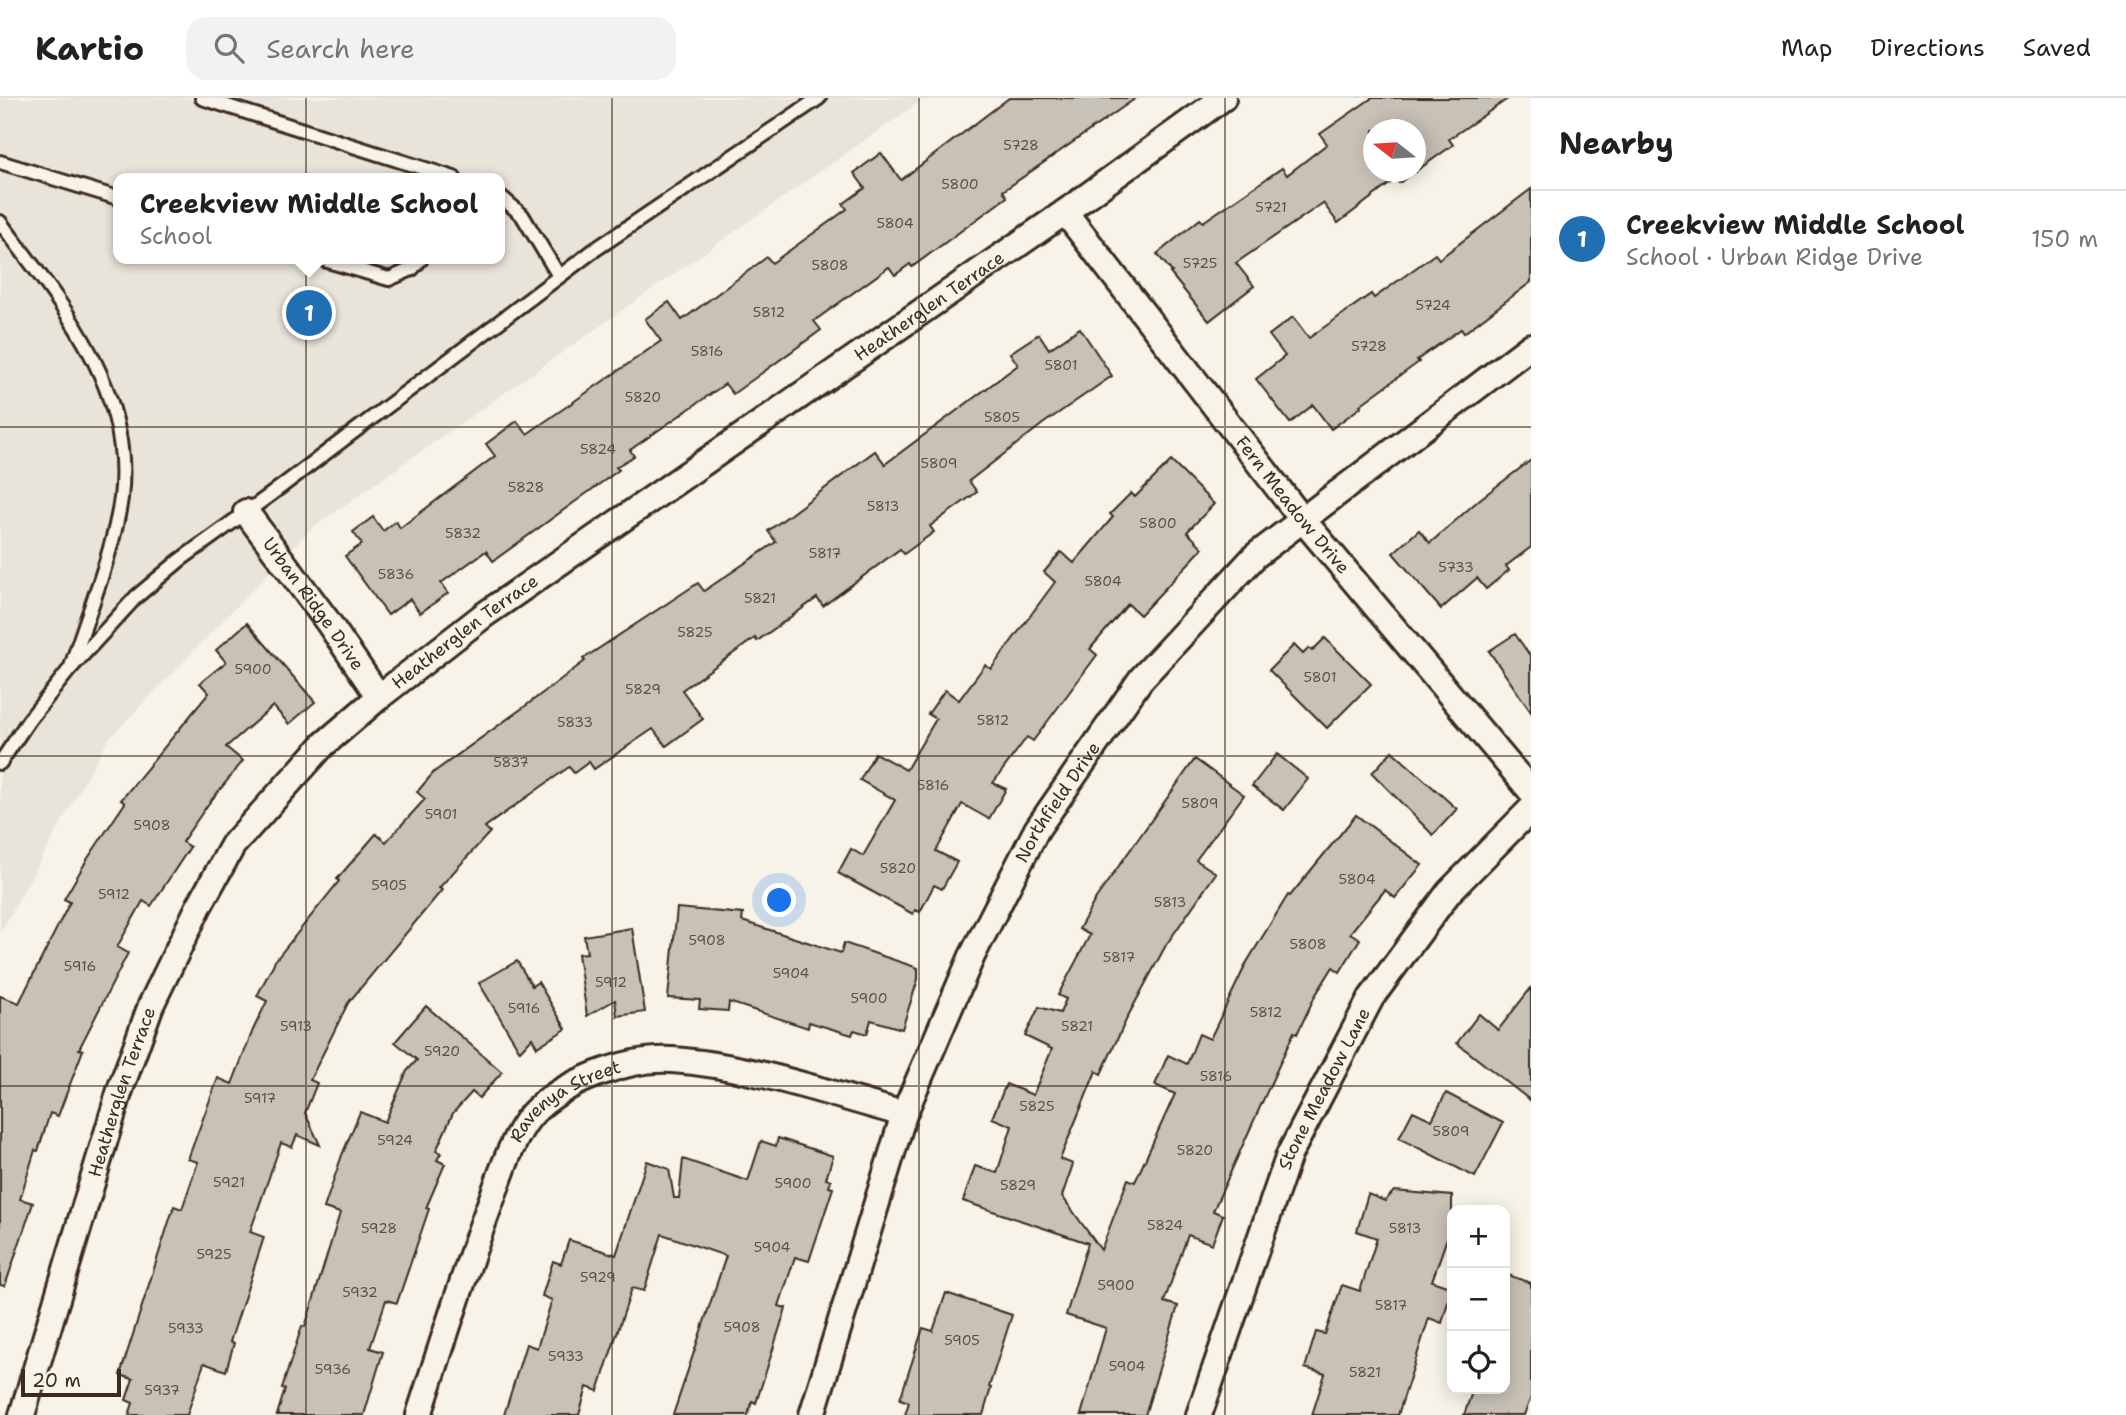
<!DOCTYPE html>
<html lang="en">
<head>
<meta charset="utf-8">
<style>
  :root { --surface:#fff; --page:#f2f2f2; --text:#202124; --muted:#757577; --line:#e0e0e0; --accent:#1f6fb2 }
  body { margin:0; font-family:"Shantell Sans",sans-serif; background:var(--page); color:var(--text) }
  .controls { position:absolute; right:21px; bottom:21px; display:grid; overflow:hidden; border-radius:14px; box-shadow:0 4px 18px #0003 }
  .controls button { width:63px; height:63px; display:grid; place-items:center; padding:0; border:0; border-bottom:2px solid var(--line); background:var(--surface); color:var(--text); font:35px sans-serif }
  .compass { position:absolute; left:1363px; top:21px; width:63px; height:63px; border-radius:50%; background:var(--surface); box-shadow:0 4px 18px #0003; rotate:287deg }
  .scale { position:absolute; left:21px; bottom:18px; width:100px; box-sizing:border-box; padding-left:7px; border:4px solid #3b2a1e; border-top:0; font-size:19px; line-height:24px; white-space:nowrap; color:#3b2a1e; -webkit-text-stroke:5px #f7f3e8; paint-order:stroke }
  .you { position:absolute; left:780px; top:803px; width:24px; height:24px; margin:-18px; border:5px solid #fff; border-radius:50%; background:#1a73e8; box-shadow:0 0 0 10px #1a73e833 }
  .badge { display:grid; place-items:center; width:46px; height:46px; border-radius:50%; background:var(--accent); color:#fff; font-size:23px; font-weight:700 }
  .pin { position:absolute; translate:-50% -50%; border:4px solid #fff; box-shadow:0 2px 7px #0006 }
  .popup { position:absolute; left:113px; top:75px; width:392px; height:91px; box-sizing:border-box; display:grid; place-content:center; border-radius:14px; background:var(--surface); filter:drop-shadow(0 2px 5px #0005); font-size:23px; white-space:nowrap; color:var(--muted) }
  .popup b { font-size:26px; color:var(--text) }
  .popup::after { content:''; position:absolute; left:50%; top:100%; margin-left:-14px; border:14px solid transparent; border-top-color:var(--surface) }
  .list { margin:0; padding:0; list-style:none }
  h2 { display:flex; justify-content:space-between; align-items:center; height:91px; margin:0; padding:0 28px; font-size:30px }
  h2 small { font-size:23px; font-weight:400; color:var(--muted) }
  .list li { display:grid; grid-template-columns:46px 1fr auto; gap:21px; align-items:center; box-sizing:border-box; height:98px; padding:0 28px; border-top:2px solid var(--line) }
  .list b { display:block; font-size:26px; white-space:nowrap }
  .list p { margin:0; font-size:23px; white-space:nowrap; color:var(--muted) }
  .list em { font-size:23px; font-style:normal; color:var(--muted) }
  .icon { flex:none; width:38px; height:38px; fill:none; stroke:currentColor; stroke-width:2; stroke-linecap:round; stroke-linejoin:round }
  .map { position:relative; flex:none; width:1531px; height:1317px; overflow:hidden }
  header { display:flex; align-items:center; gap:42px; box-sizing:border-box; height:98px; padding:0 35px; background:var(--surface); border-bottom:2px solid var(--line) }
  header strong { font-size:33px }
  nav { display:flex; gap:38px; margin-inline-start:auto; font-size:24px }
  .search { width:490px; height:63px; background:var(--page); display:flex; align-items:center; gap:18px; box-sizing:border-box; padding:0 24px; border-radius:21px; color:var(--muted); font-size:26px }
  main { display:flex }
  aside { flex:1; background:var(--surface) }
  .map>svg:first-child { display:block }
</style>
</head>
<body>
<header>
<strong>Kartio</strong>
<div class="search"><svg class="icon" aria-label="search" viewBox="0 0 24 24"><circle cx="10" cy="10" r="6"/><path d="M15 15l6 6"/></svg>Search here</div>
<nav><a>Map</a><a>Directions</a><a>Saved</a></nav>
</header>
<main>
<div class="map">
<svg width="1531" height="1317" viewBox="0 0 1531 1317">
  <rect width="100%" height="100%" fill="#f7f3e8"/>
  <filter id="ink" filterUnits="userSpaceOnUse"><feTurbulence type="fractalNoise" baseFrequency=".0143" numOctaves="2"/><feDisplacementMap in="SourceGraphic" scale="14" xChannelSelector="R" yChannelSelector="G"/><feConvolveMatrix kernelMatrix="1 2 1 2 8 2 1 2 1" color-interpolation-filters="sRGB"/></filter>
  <g filter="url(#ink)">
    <path fill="#e9e4d9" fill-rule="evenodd" d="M0,0H925L312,430L107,643L0,835ZM118,80H500V161H118Z"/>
    <g fill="#c8c1b6" stroke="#3b2a1e" stroke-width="2" fill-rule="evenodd">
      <path d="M1009,0H1136L1003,93L1007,99L912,169L910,166L895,177L889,169L814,223L821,232L733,296L725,286L630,352L634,358L616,369L619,372L493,463L486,453L441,485L448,495L420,515L410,501L388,517L345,458L362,446L353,434L373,419L383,433L396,423L400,430L495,358L486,346L517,323L527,336L661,243L645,221L669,204L682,222L767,159L772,165L847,111L843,106L865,90L854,75L881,55L901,82Z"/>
      <path d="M1372,0H1509L1449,41L1453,47L1399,85L1396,81L1338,125L1323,105L1236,165L1254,188L1209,223L1170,175L1172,174L1157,156L1200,121L1203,124L1282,70L1287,77L1327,46L1320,36ZM1374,32H1416V74H1374Z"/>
      <path d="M1531,91V184L1464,235L1461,231L1417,262L1419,264L1360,307L1361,309L1331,331L1313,307L1290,325L1256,281L1285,258L1269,237L1293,219L1309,240L1371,196L1374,200L1435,156L1439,161Z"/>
      <path d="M1080,230L1112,278L1044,325L969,383L977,394L930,428L934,434L904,456L900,451L823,508L817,500L757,543L755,540L682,592L703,621L666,648L653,631L594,671L589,664L574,675L569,669L485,729L490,734L439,790L442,792L348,905L310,982L317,985L305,1015L320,1047L297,1037L292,1049L281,1045L250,1134L264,1139L230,1244L234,1245L226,1273L204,1265L187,1317H129L133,1305L126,1302L133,1281L120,1277L174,1108L182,1111L198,1064L188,1061L218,980L232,986L253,932L267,903L257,898L275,863L339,783L337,781L376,736L386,744L425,701L417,694L434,674L524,609L585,563L583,561L698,485L704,493L776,444L768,433L875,353L885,366L1018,267L1010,255L1039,236L1049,251Z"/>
      <path d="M1531,362V449L1506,468L1509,472L1486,491L1477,480L1441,511L1393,455L1419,432L1430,445L1480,401Z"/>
      <path d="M1171,363L1214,406L1187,434L1203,450L1140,517L1128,506L1090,551L1097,557L1033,643L1027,639L993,685L1006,691L989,721L962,706L936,753L957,764L942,791L934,787L920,814L915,812L913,816L838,775L851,751L863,758L895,702L860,682L875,655L906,672L936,621L928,616L945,592L959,602L985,567L991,571L1055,484L1044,474L1061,454L1074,465L1113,419L1110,416L1131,395L1135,399Z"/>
      <path d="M247,525L315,604L289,626L273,608L226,649L243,663L209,705L182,744L190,749L151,808L143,803L117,849L128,855L79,951L83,952L58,1018L50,1015L38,1053L35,1052L20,1101L33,1105L5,1188L0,1187V898L19,905L70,804L64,801L88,760L125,705L121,702L209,595L200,585L226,564L216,552Z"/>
      <path d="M1515,536L1531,559V614L1489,553Z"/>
      <path d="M1325,540L1371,586L1327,630L1269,572L1294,547L1303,556L1309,550L1312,553Z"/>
      <path d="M1392,653L1457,711L1433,737L1372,675Z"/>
      <path d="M1277,656L1308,681L1284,712L1252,688Z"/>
      <path d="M1195,661L1244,697L1196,762L1216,775L1166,847L1128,918L1101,976L1096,973L1060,1061L1073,1066L1062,1098L1101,1152L1128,1081L1135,1084L1175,996L1155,987L1168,957L1187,966L1199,936L1210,941L1247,864L1288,797L1290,798L1356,717L1422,767L1395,800L1385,792L1350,835L1360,841L1340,874L1333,869L1315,898L1297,936L1294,934L1213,1113L1223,1117L1212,1146L1188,1137L1164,1204L1178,1208L1145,1317H1081L1106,1230L1066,1217L1088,1145L963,1103L975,1068L997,1075L1012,1028L992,1020L1006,986L1033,997L1052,951L1025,938L1039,909L1060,915L1066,901L1058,897L1090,837L1079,831L1096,800Z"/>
      <path d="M677,810L743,816L742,823L841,855L844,845L918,870V881L902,931L871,922L867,936L854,932L852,937L809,924L808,930L729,904L728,913L699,911L700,902L668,900Z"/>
      <path d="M632,830L645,914L617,918L615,902L587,918L578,856L587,855L584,838Z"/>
      <path d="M517,863L532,888L538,884L566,931L537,949L532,940L520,953L479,885Z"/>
      <path d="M1531,890V1003L1457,945L1479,916L1498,932Z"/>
      <path d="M426,908L502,974L479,1000L472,994L453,1015L436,1053L441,1055L437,1062L445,1066L426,1110L429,1111L397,1205L386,1202L370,1250L383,1254L364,1317H277L285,1291L282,1290L302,1228L305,1229L340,1115L324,1110L342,1057L360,1014L385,1024L407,973L417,962L395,944Z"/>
      <path d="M1446,995L1503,1025L1475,1079L1399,1040L1413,1013L1432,1022Z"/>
      <path d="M778,1040L833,1058L826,1081L831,1082L829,1089L833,1090L809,1163L795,1159L779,1208L786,1210L756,1305L752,1303L748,1317H673L726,1158L662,1136L644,1193L632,1190L598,1293L587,1289L579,1317H504L526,1246L537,1250L552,1202L542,1198L553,1163L561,1166L569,1142L616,1157L647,1063L669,1071L674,1100H679L683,1061L748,1083L761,1043L776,1048Z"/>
      <path d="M1394,1093L1452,1098V1126L1432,1183L1452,1190L1442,1225L1429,1220L1398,1317H1312L1325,1276L1305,1270L1316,1234L1325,1236L1342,1187L1360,1193L1377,1140L1357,1133L1368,1096L1385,1103Z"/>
      <path d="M1505,1176L1531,1185V1299L1524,1317H1464L1473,1291H1505Z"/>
      <path d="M946,1195L1012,1217L989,1289L991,1290L983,1317H905L909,1304L900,1301L923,1230L933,1233Z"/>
    </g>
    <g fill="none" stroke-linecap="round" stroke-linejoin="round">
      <defs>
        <g id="lane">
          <path d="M202,0L454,80"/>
          <path d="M0,64L118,100"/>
          <path d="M500,98L522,117L559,178"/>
          <path d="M0,124C61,205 134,291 121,400C114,453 87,517 71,569"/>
          <path d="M321,161L389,181L412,171L421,161"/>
          <path d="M0,665L29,622L69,572L136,499L180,462L270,397L593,153L819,0"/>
        </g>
        <g id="street">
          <path id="s1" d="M1065,114L1302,421L1531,693"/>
          <path id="s2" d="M246,414L328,524L379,599"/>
          <path id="s3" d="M22,1317L120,992L151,907L199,808L233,747L323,647L379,599L484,517L1065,114L1223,0"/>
          <path id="s4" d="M419,1317C442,1246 464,1176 490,1106C500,1079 513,1037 532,1016C562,984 629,959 672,962C749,967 830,996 904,1016"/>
          <path id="s5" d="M812,1317L904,1016L972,858L1037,731L1141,581L1255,458L1531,248"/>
          <path id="s6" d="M1199,1317L1289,1057L1371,900L1449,794L1531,711"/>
        </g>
      </defs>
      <use href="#lane" stroke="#3b2a1e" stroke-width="18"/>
      <use href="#street" stroke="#3b2a1e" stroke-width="30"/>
      <use href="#lane" stroke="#f7f3e8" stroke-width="12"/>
      <use href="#street" stroke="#f7f3e8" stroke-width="24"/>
    </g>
  </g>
  <path fill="none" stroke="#3b2a1e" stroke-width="2" stroke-opacity="0.55" d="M306,0V1317M612,0V1317M919,0V1317M1225,0V1317M0,329H1531M0,658H1531M0,988H1531"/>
  <g text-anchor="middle" stroke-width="6" stroke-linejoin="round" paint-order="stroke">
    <g font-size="14" fill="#5e5044">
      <text x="1021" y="52">5728</text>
      <text x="960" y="91">5800</text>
      <text x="1271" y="114">5721</text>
      <text x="895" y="130">5804</text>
      <text x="1200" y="170">5725</text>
      <text x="830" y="172">5808</text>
      <text x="1433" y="212">5724</text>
      <text x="769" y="219">5812</text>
      <text x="1369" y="253">5728</text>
      <text x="707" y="258">5816</text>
      <text x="1061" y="272">5801</text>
      <text x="643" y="304">5820</text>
      <text x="1002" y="324">5805</text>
      <text x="598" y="356">5824</text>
      <text x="939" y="370">5809</text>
      <text x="526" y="394">5828</text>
      <text x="883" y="413">5813</text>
      <text x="1158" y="430">5800</text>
      <text x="463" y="440">5832</text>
      <text x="825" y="460">5817</text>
      <text x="1456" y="474">5733</text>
      <text x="396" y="481">5836</text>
      <text x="1103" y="488">5804</text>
      <text x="760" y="505">5821</text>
      <text x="695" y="539">5825</text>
      <text x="253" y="576">5900</text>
      <text x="1320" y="584">5801</text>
      <text x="643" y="596">5829</text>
      <text x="993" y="627">5812</text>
      <text x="575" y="629">5833</text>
      <text x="511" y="669">5837</text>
      <text x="933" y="692">5816</text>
      <text x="1200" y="710">5809</text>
      <text x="441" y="721">5901</text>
      <text x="152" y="732">5908</text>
      <text x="898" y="775">5820</text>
      <text x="1357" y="786">5804</text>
      <text x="389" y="792">5905</text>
      <text x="114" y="801">5912</text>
      <text x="1170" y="809">5813</text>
      <text x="707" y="847">5908</text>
      <text x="1308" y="851">5808</text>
      <text x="1119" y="864">5817</text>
      <text x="80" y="873">5916</text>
      <text x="791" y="880">5904</text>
      <text x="611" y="889">5912</text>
      <text x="869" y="905">5900</text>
      <text x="524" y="915">5916</text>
      <text x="1266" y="919">5812</text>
      <text x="296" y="933">5913</text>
      <text x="1077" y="933">5821</text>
      <text x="442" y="958">5920</text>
      <text x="1216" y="983">5816</text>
      <text x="260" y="1005">5917</text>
      <text x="1037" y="1013">5825</text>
      <text x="1451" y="1038">5809</text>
      <text x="395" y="1047">5924</text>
      <text x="1195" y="1057">5820</text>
      <text x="229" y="1089">5921</text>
      <text x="793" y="1090">5900</text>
      <text x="1018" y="1092">5829</text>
      <text x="1165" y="1132">5824</text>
      <text x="379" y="1135">5928</text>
      <text x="1405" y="1135">5813</text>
      <text x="772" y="1154">5904</text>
      <text x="214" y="1161">5925</text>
      <text x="598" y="1184">5929</text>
      <text x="1116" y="1192">5900</text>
      <text x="360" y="1199">5932</text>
      <text x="1391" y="1212">5817</text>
      <text x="742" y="1234">5908</text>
      <text x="186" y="1235">5933</text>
      <text x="962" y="1247">5905</text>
      <text x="566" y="1263">5933</text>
      <text x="1127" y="1273">5904</text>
      <text x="333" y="1276">5936</text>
      <text x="1365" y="1279">5821</text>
      <text x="162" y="1297">5937</text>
    </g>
    <g font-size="18" fill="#3b2a1e" stroke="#f7f3e8">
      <text dy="6" stroke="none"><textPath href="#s3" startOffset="1493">Heatherglen Terrace</textPath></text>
      <text dy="6" stroke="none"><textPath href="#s1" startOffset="371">Fern Meadow Drive</textPath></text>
      <text dy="6" stroke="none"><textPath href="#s2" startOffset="114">Urban Ridge Drive</textPath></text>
      <text dy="6" stroke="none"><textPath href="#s3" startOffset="926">Heatherglen Terrace</textPath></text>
      <text dy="6" stroke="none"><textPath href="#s5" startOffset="663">Northfield Drive</textPath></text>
      <text dy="6" stroke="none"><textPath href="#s6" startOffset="350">Stone Meadow Lane</textPath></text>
      <text dy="6" stroke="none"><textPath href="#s3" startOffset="338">Heatherglen Terrace</textPath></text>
      <text dy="6" stroke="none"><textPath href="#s4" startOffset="357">Ravenya Street</textPath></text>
    </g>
  </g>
</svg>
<div class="controls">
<button>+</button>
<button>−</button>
<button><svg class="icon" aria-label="locate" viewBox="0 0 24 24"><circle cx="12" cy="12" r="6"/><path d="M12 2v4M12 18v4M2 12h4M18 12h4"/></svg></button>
</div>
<svg class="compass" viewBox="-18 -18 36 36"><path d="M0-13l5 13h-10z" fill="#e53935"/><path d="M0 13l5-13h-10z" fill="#757577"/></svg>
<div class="scale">20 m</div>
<div class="you"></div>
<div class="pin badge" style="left:309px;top:215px">1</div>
<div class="popup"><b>Creekview Middle School</b>School</div>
</div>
<aside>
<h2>Nearby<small></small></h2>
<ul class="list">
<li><span class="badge">1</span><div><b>Creekview Middle School</b><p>School · Urban Ridge Drive</p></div><em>150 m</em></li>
</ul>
</aside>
</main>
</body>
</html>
